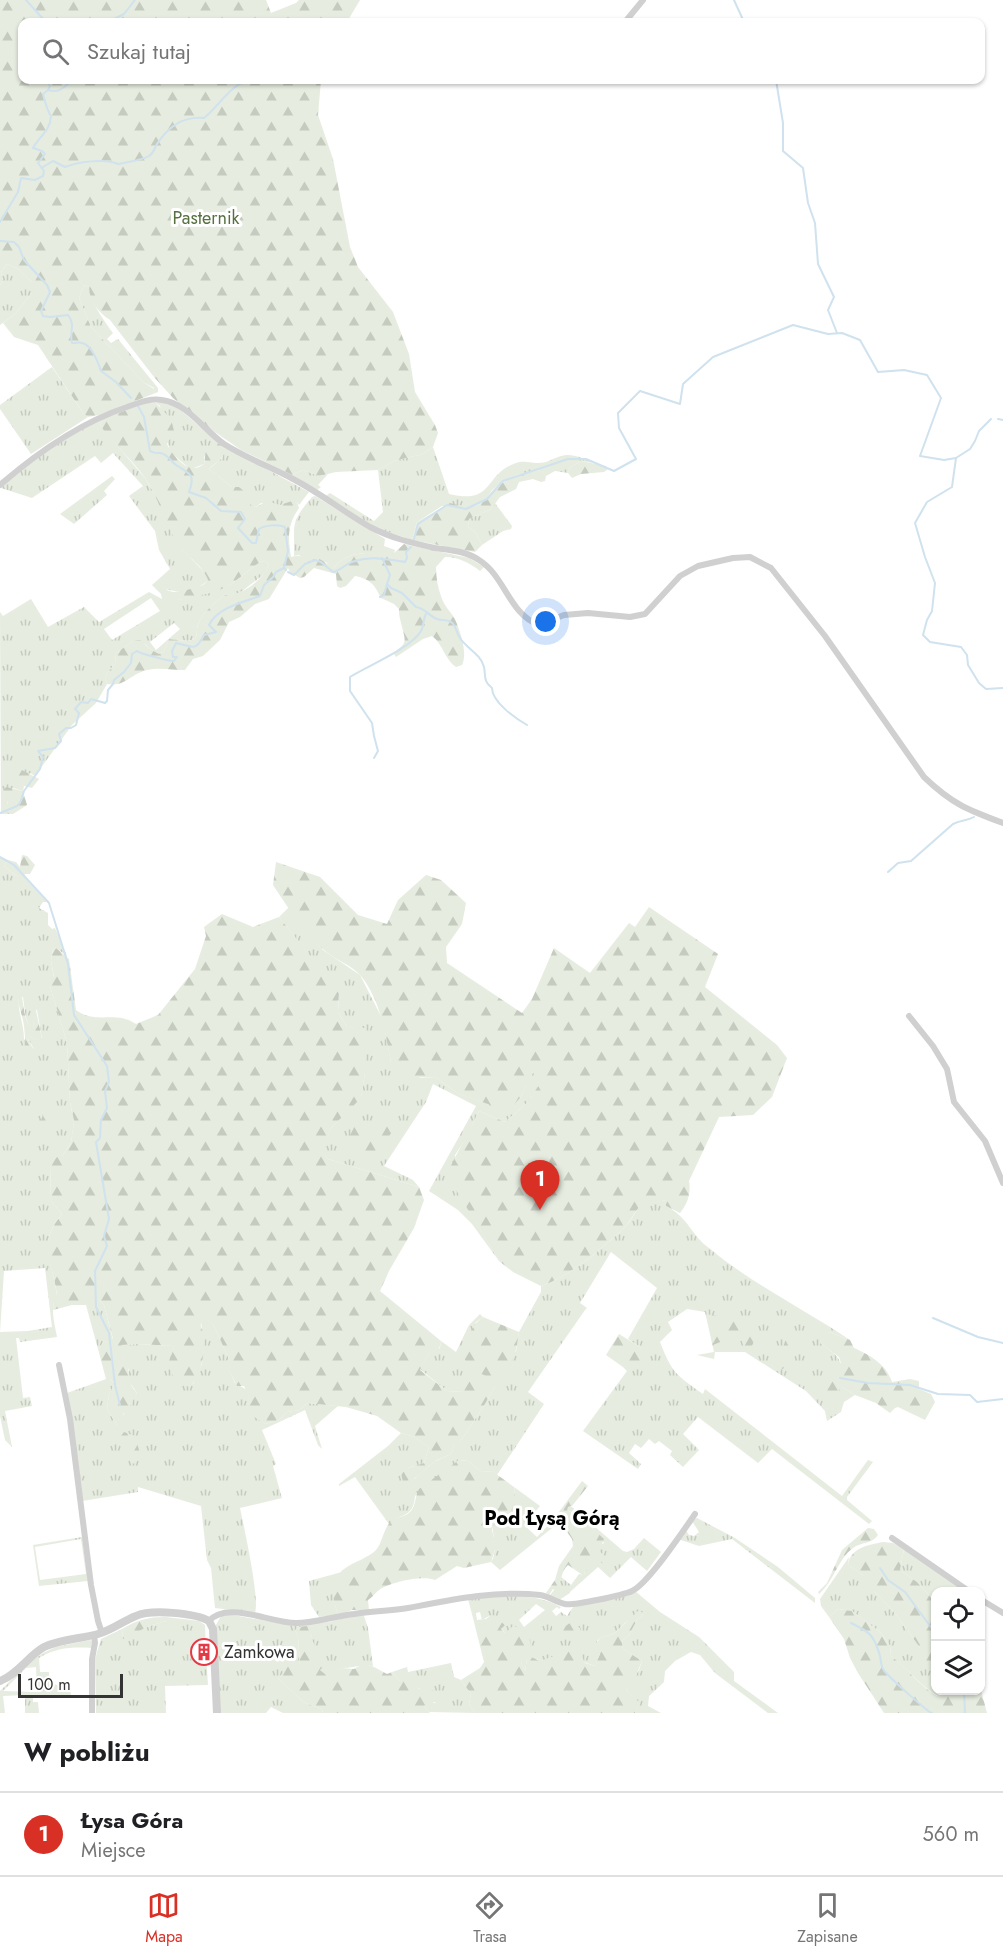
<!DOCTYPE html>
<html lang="pl">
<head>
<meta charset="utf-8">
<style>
  :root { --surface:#fff; --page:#f2f2f2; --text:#202124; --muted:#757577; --line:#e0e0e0; --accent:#d93025 }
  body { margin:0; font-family:Jost,sans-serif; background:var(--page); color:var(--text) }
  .controls { position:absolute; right:18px; bottom:18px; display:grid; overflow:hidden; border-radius:12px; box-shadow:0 2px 4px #0004 }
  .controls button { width:54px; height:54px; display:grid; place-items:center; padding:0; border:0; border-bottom:2px solid var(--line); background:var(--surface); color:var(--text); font:30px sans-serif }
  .scale { position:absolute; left:18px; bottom:15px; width:105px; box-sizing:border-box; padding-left:6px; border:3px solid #333; border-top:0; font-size:16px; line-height:21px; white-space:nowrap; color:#333; -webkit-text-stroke:4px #fff; paint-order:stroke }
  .you { position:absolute; left:546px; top:622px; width:21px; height:21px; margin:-15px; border:4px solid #fff; border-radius:50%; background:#1a73e8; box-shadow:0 0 0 9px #1a73e833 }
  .badge { display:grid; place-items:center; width:39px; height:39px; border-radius:50%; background:var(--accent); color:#fff; font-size:20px; font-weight:700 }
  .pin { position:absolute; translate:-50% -50px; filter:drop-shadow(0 2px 3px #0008) }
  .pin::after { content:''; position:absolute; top:32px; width:21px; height:18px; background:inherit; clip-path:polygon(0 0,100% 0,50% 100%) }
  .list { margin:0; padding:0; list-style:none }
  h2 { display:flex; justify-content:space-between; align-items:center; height:78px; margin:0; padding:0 24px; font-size:26px }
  h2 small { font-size:20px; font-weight:400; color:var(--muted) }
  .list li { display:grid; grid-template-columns:39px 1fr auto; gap:18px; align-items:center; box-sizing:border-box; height:84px; padding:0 24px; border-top:2px solid var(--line) }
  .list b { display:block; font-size:22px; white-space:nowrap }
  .list p { margin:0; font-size:20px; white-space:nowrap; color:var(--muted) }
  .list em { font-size:20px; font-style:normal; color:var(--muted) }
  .icon { flex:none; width:33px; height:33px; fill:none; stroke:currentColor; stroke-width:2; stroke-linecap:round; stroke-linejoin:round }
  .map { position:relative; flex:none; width:1003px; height:1713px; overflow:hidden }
  .search { position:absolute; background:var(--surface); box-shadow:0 2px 4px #0004; left:18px; right:18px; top:18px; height:66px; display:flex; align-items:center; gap:15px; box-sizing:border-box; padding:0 21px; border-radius:12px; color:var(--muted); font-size:22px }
  .sheet { height:162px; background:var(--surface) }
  nav { display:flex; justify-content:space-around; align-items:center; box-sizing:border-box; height:84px; border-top:2px solid var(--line); background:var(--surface); font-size:16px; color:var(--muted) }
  nav a { display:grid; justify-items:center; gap:3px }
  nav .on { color:var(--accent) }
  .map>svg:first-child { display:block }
</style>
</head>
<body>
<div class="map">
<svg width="1003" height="1713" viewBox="0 0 1003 1713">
  <defs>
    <pattern id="grass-tufts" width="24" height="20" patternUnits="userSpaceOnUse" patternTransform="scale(1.5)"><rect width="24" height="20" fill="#e6ecdf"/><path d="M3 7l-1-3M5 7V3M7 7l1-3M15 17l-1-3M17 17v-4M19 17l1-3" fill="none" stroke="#c6cbc0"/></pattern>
    <pattern id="forest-firs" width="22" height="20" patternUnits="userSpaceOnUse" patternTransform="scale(1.5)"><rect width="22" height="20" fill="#e6ecdf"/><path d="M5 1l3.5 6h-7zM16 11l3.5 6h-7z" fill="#c6cbc0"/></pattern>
  </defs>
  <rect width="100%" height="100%" fill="#fff"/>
  <g fill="url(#grass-tufts)" fill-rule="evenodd">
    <path d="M7,264L18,269L32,282V293L15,314L0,325V285L3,281L1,272Z"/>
    <path d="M84,285L89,287C89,300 105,322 113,333L107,339L111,343L118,339L158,388V392L153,394L154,388L143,382L91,327L79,298Z"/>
    <path d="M52,367L83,413L88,417L31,454L0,409V405Z"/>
    <path d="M163,402L177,407L219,443L204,457V464L194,468H189L170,452L160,406L156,403Z"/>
    <path d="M102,419L100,425L103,429L145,478L157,498L173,535L182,549L206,574L208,580C199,590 178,594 166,589L178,600L230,585L260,562L265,561L269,564C265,574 262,576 254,582C242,590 241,596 225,595C215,603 202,612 198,625C196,629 198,634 195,639L188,641L169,639L164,651L159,654L150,649L145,644L133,641L116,653L115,664L107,673L105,679L107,684L96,703L72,725L35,776L30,773L21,784L24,786L23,791L13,788L7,800L8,805L6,808L8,814H1L0,612L3,616L31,599L48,627L84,607L99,622L149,592L162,599L161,594L152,585L170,569L159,550L155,531L129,496L143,486L113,453L101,463L95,456L32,498L1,488C23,463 71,435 102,419ZM151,598L160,611L112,640L104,629ZM174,623L180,629L156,650L150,642Z"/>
    <path d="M225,447L309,492L299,505L297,502L280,506L261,503L256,507L251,505L239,487H232L209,469L222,458Z"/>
    <path d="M433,447L449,494C495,505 483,474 516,463C523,460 532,463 539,463C548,463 553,458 561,456C572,453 583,458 593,463L581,461L570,467L568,473L555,471L546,476L539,470L517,475L503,482L492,490L488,497L481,503L471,507L442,506L417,522L412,540L376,528L326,496L330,493L374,521L383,512L378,470L394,461L423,454Z"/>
    <path d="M303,470L319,476L328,474L318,485L321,487L317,490L292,475Z"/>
    <path d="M112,476L115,479L104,491L107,495L74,524L60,514Z"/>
    <path d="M315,496L385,539L384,546L395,550L394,553C373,554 348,548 334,568L330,567L326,562L308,564L299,555L294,556C295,524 289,524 312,497Z"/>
    <path d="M495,503L512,526L511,529L503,531L482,545L476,533L468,527L469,519L491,509Z"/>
    <path d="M0,856L8,860L4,866L18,877L23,876L47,902H43L39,908L48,913V925L52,929L55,928L67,956L56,948L53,949L51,960L54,978L50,986L67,1043L70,1102L74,1122L71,1143L62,1156L50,1163L51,1201L62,1214C37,1242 53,1263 57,1296C49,1307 55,1325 57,1337L20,1342L19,1338H16L23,1398L30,1397L32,1406L5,1411L12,1447L5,1440L0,1416ZM19,997H23C25,1008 24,1021 32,1029L34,1026L32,1009L37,1010L42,1039L37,1040L28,1036V1039L34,1049L24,1039C24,1024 17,1010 19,997ZM45,1268L52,1327L28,1331L0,1332L4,1271Z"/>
    <path d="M289,907L300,924L323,950L360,975L383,1020L391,1062L421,1078L435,1077L459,1094L508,1110L520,1098L533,1072L544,1079L527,1103L505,1122L479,1111L466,1138L455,1155L456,1189L499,1261L472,1224L458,1210L429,1191L476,1106L433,1084L426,1102L384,1166L413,1180L419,1187L328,1159L321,1153L331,1128L361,1097L365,1073V1029L347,1027L338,1012L339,993L279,917Z"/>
    <path d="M666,1200V1206C689,1218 691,1235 709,1248C752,1284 804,1309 850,1340L829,1332L819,1342C843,1360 841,1357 842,1387L855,1395L844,1402L841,1412L827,1421L825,1411L806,1391L745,1352H715L714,1359L697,1355L714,1352L705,1312L687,1309L668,1322L672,1330L660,1342C672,1373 676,1375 703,1394L705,1389L842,1496L868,1460L873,1462L847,1497V1500L872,1521L869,1524L772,1449L758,1463L698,1417L683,1434L699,1450L683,1467L670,1455L672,1451L659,1441L655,1444L649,1439L641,1448L635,1444L629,1453L641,1464L638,1469L583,1431L627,1371L623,1367H637L642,1355L640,1347L628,1339L657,1288L611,1252L580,1303L587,1308L585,1310L528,1392L544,1404L497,1475L492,1471L482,1472L468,1461L459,1460L415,1496C413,1518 403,1512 389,1524L355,1477L339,1486V1484L388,1446L401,1433L414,1437L429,1447L424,1463L408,1468L414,1479L434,1462L451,1454L455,1442H460L485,1404L495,1386L463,1392L447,1391L420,1369L429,1353L440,1348L441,1341L456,1352L469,1325L480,1314L483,1317L475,1323L516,1352L519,1332L541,1292V1286C567,1278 603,1248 623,1229C630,1222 635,1213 640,1205Z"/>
    <path d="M94,1300L100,1301L104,1305L113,1340L104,1342L98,1349L86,1305L88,1301Z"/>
    <path d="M204,1317L214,1326L229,1359L228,1367L235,1383L247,1390C251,1403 253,1415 265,1424L279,1420L287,1412L300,1410L307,1403L338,1406L315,1426L322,1449L318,1445L305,1410L262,1430L276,1464L273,1466L282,1498L240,1508C244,1527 260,1599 255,1613L215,1608L211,1568L207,1560L201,1506L138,1487V1492L82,1501L67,1393L109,1378L115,1384L109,1394L107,1409L117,1425L137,1393L128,1380L129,1370L120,1345L138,1344L173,1346V1352L169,1359L193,1384L202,1364L204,1344L201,1322Z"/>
    <path d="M514,1487L540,1506L524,1525L537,1537L553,1520L557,1524L500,1570L491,1562C501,1547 487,1530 496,1515C500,1508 510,1503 515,1498Z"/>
    <path d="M567,1507H572L623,1551L627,1552L634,1549L644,1538L661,1552L647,1571L631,1557L610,1578L598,1567L570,1592V1593L559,1600L546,1595H550L559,1584L561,1577L571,1585L579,1574L584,1575L585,1570L590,1566L594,1548L604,1543C594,1529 583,1516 567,1510Z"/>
    <path d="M697,1518L735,1538L778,1567L815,1598V1603L732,1539L699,1546L678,1539L685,1529L689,1535L694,1536L699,1532L692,1521Z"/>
    <path d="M82,1537L88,1581L39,1586L33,1545ZM81,1539L86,1574L40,1580L35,1547Z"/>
    <path d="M904,1549L968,1591L936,1592L935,1602L917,1582L900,1570Z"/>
    <path d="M849,1557L848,1565L863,1575L871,1583L875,1592L894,1612L918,1645L933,1671L938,1696C920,1686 907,1668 891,1656L890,1646L881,1633L852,1611L838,1609L829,1617L821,1606L820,1599Z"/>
    <path d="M342,1572C330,1586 333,1598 338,1615L319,1617L311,1605L309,1581Z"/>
    <path d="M635,1591L660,1612L699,1637L734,1672V1681L778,1713H768L715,1673L700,1655L691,1652L675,1661L665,1671L664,1682L649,1696L648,1706L661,1713H635L639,1703L626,1690L639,1670L642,1661L623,1649L622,1641L629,1635L637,1620L644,1614L626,1622L615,1633L600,1638L597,1641L600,1654L595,1666L558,1653L560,1657L540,1661L537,1659H527L525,1671L521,1662L520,1633H505L491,1615L482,1620L480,1612L476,1613L473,1610L472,1614L468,1599C499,1597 533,1591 561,1607L559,1609L557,1607L552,1611L556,1616L561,1612L567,1616L573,1607L599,1600L627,1596ZM536,1604L545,1610L524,1627L519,1620Z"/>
    <path d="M228,1614L288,1625L329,1622L358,1614L364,1616L368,1628L373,1666C361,1664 353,1668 342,1668L331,1679L320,1670L322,1666L312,1643L311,1635L295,1630L298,1636L300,1666H296L278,1678L303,1702L322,1709L323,1713H283L271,1707L266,1713H220L216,1625L221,1616Z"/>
    <path d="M166,1617L199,1621L205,1625L206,1650H203V1655H206L208,1685L165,1686L166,1713H96L95,1659L101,1639L122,1629L123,1638L149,1626L166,1621Z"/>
    <path d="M90,1640L92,1641L93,1648C73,1647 57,1647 39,1658L40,1672H49V1684L70,1686L71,1696L33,1698V1702H38L39,1713H25V1695L3,1696L5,1713H0V1691L27,1664L43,1653L56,1647ZM36,1667L37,1692L3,1691L26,1668Z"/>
    <path d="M451,1663L454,1677L461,1680L471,1694L469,1704L475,1713L429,1712L424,1706C432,1701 435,1702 443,1707L416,1686L417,1683L414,1681H400L392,1672L407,1667L408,1672Z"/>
  </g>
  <g fill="url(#forest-firs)">
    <path d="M0,0H266L271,13L296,3L299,0H360L347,22H22V80H321L318,115L333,159L350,247L358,267L393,312L409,354L415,392L435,425L438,433L433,447L423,454L394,461L378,470L336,472L319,476L303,470L292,475L241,450L202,423L173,398L154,377L110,320C99,313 89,301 89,287L84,285L79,298L91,327L143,382L154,389L153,394L99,415L88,417L83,413L38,345L14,337L3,323L15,314L32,293V282L18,269L7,264L1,272L3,281L0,285Z"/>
    <path d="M146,403H156L171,419L174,431L167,444C170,452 184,469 194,468C198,468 201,466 204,464L206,450L219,443L225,447C226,458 216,462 209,469L232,487H239L245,492L251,505L256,507L267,501L280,505L292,501L297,502L299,508C287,525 288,538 291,557C301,555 302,556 308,564L318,558L334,568C348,548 373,554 394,553L404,544L469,558L484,567L480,571C470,563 458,557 445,557L436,567C436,578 438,589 442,599C445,607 451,612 455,619C460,631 468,653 462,665L456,667C445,660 443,644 432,636L423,639L396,657L394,654C396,650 402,647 404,643C407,637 398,619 399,609L394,604L381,598C375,585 370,579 355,576L346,586L340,588L337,586L336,574L314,568L304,577L300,578L290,572L288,568L269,599L255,604L240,617L229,622L220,640L203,656L193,659L185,670C172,670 160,667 147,670C130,674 126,687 107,684L105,679L107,673L115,664L116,653L133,641L140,640L150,649L159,654L164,651L169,639L188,641L195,639C198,634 196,630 198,625C202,612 215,603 225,595C242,596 263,580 269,564L265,561L260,562L230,585L215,592L178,600L169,599L161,594L163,589L173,592L187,590L203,585L208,580C203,566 190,559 181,548C165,527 160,499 145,478C132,459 112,443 100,425L102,419Z"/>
    <path d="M581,461L606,466L608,469L604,472L581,474L572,478L568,473L570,467Z"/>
    <path d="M540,470L546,476L545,481L541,482L533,479L519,482L516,489L500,497L491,509L469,519L468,527L476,533L482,545L475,552L412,540L417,522L450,503C462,506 476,510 486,499C490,496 491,491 495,488C508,478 523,473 540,470Z"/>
    <path d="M22,770L39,779L32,788L12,783L13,776Z"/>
    <path d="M6,787L23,791L27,805L13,814H8L6,808L8,804L4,790Z"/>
    <path d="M22,855L27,856L35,865L30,874H25L22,878L18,877L4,866L8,860L16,862L20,867Z"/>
    <path d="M276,862L320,877L358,915L387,924L398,900L426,875L441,880L466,903L462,924L446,947L447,963L522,1013L532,999L554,948L590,973L629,923L635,927L649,907L718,954L705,987L777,1045L787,1058L772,1097L753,1115L719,1117L689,1181C691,1194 688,1203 680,1213L666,1206V1200L640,1206C634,1213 630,1222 623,1229C603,1248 567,1278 541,1286L513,1272L499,1261L447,1175C456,1153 469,1133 479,1111L505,1122L527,1103L543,1079L533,1073L520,1098L508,1111L459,1094L435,1077C414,1079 408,1075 391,1062C385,1033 381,1001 361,976C352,965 335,960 324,950C303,933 288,907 273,885Z"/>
    <path d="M222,914L253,927L279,917L339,992L338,1012L347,1027L365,1028V1073L361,1098L331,1128L322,1153L328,1159L419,1187L424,1200L414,1228L389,1271L380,1291L441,1341C440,1350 437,1352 429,1353L420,1370L447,1391L463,1392L473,1375L495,1386L485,1404L460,1442L455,1443L451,1454C445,1457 438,1459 433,1463C423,1470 416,1482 403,1481L401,1474L408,1468L424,1463L429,1447L414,1437L401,1433L377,1416L346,1407L307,1403L300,1410L287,1412L279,1420L265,1424L250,1414L249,1397L244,1386H237L228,1368L224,1367L225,1362L229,1359L214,1326L204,1318C199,1323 200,1328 205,1334C204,1353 203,1373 190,1387C179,1384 167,1373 169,1361C170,1355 174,1353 173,1346L138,1344L121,1345C123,1350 126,1354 127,1359C131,1374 125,1380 137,1393L128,1410L123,1414L125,1421L117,1425L107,1409L109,1394L115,1384L110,1379H106L98,1349L104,1342L113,1339L104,1305L100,1301H89L86,1305H72L53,1310L54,1300L57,1295C53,1262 36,1245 62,1214L51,1201L50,1163L57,1157L62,1156L71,1143L74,1121L70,1102L67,1043L50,986L51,980L54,977L51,960L53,949L56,948L69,959L76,1010C96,1025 115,1010 136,1024L158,1015L195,969L206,936L204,927Z"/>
    <path d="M31,996H33L42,1039L41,1042L28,1036V1039L34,1051H27C25,1042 25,1035 24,1026C23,1016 18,1007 18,997H22C24,1007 24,1022 32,1028L34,1026L29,999Z"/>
    <path d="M48,1105L53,1108L56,1116L50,1128L52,1134L48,1138H45L40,1123L46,1107Z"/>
    <path d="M387,1117H393L398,1121L395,1129L384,1141L380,1153L373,1156L364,1151L359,1155L358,1139L350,1144L347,1141L358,1120C368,1122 379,1125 387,1117Z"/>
    <path d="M706,1314C722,1317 770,1321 750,1349H744L741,1336L737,1335L713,1345Z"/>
    <path d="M483,1317L519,1332C516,1355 513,1364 497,1381L475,1371L465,1360C465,1343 469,1327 483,1317Z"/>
    <path d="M829,1332L850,1340L854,1348C870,1355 886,1364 892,1382L910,1379L919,1381V1389L931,1394L935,1402L925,1420L898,1407L895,1408L890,1413L876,1403L855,1395L842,1387L834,1395L826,1391L821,1385L823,1371L832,1364L841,1363L839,1357L819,1342L820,1335Z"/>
    <path d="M619,1334L640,1347L644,1358L637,1367H623L606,1355Z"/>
    <path d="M789,1338L798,1341C798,1355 792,1365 780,1370L777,1369L781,1363L786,1361L781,1356L780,1351Z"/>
    <path d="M124,1432L135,1436L141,1457L133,1464L117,1441Z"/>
    <path d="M459,1460L468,1461L482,1472L492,1471L514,1487L515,1498L511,1512L497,1514L492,1530L496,1547L491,1562L464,1568L457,1566L435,1580C422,1575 391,1582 379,1590C375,1593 373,1597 368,1600L369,1610H352L338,1615C331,1591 327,1578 352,1564C360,1560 370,1556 376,1550C382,1543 383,1532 388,1525C394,1516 405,1518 411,1511C416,1505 415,1496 419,1489Z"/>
    <path d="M582,1481L588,1486L572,1506L568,1507L567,1510L580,1517L604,1539L601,1546L595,1548L604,1555L606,1560L604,1564L600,1562L598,1565L591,1566L588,1571L585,1570L584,1576L568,1565C560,1572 562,1584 555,1590L553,1589L549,1595L546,1593L555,1580L559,1566L573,1546L572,1539L560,1522L557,1524L553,1520Z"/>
    <path d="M868,1528L874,1529L878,1535C872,1544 861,1542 853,1548C838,1559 834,1581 819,1594L818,1592L827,1583L842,1550Z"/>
    <path d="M883,1542L893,1543L904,1549L900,1570L917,1582L935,1602V1678L918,1645L894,1612L875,1592L863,1575L848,1565C850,1548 868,1545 883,1542Z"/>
    <path d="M473,1606L480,1608L476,1613L477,1620L486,1619L491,1615L499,1617V1620L505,1625L501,1629L505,1633L513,1626L518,1627L520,1632L525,1631L529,1635L531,1648L521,1654V1662L525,1671L527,1659L531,1657L540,1661L554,1656L559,1657L558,1652L567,1648L577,1646L585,1663L595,1666L600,1654L594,1647L600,1638L615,1633L639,1610L644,1614L637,1620L629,1635L622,1641L623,1649L642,1661L635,1678L626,1690L640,1703L635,1713H475L469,1704L471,1694L461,1680L480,1668L484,1662L472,1614Z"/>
    <path d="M838,1609L852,1611L881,1633L890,1646L891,1656C907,1668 921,1687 937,1696L938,1691L981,1690L987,1713H884L858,1673L850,1658L844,1639L829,1617Z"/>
    <path d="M166,1617V1621L149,1626L123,1639L122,1629C137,1620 148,1617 166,1617Z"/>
    <path d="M552,1623L557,1624L559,1627H564L570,1623L580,1628L582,1635L571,1640L563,1639L552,1627Z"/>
    <path d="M307,1626L323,1667L320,1670L330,1678L342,1668L354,1669C366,1660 376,1668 387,1674L392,1672L400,1681H413L418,1677L420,1679L417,1686L419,1689L436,1691L443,1707L439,1708L435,1702L424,1706L430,1713H323L322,1709L303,1702L278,1678L283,1673L282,1667L289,1661L294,1662L296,1666H300L298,1636L295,1630L298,1627Z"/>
  </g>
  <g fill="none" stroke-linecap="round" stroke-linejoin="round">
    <g stroke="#cfe2ee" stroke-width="2">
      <path d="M26,0L46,22"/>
      <path d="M734,0L744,22"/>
      <path d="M108,22L124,14L135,0"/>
      <path d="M317,22L323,19"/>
      <path d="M46,80L50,86L48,90"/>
      <path d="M776,80L783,123V151L803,168L808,203L815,223L818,264L834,297L828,310L837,333"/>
      <path d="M43,167L53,161L65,167C78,162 105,158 118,164C127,162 143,160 149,156C154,153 154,149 157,144C168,127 182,116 204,118C220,105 229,86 249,80"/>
      <path d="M0,222L18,192L21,178L35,180L43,176L44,171L38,163L45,154L42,151L33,148C40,135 50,132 51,116C48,112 44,99 43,94L48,90C61,94 64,86 73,80"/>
      <path d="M0,241L14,242L19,247L24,260L47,285L50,292L41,311L43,316L50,317L68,315C76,325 69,332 72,343C76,343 79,342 82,343C92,345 98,362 101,371L116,382L131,398"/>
      <path d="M138,406L144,417L150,451C153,453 156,453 160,453C168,454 170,461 176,465C189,474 196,473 189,492L206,498L221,511L241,512L245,519L238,528L252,543H256L259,529C265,525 278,524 285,527L288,551L284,568L286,570"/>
      <path d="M998,419L1003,420"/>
      <path d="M956,458L970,449L975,441L979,431L991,419"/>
      <path d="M414,539L418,524L447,505L466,509L487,499L503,481L568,459H586L614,471L636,459L619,428L618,413L640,391L680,404L683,384L713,357L793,325L828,334L842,333L860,340L878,372L904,370L927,375L941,398L920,456L944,460L956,458L952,487L927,502L915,523L925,557L935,583L932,611L927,620L923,635L930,642L961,647L967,655L968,665L979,683L986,689L1003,688"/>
      <path d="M382,558L390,575L387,584L391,588L402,593L416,607C425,608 429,616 437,619C441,621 446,619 451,622C456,625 456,632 460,638C466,648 481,654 484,667C486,677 483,681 492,688C492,702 515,718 527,725"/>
      <path d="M288,572L294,575L305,564L315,560L321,562L333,572C342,570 346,563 355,561C373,555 388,560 405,562L407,558L406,552L411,547"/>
      <path d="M380,597L384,595L387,584"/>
      <path d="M374,758L378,751L374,736L372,723L350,691V677C369,665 410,649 421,631C424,626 423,619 426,614"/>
      <path d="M0,813L17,806L20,803L24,791L40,769L43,757L38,751L55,748L61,741L59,734L66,728H71L76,725L79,713L75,709L81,702L88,703L91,699L105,703L107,701L108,690L113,684L114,680L124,672L131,663L132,654L137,651C141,654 169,661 174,661L177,657H173L172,651L176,643C192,646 195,653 204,635L216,632L209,625C217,608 243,602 260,596L264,585L273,577L276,572L284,568"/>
      <path d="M0,857L14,865L49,903L68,964L74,1015L107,1066L109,1082L105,1091L107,1108L101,1120L100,1138L96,1142L109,1219L104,1236L107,1246L95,1271L96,1307L109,1333L115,1385L120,1405"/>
      <path d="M888,872L898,863L911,861L953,824C961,820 967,821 974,817"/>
      <path d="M933,1318L978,1337L1003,1343"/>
      <path d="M840,1378L868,1383L910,1385L938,1394L970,1395L977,1402L1003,1399"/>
      <path d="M880,1568L888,1580L905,1592L936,1634"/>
      <path d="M851,1623C870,1632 874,1635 880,1656C881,1660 881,1666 883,1669C886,1675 924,1708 931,1713"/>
      <path d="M964,1690L965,1713"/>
    </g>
    <g stroke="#d0d0d0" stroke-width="6">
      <path d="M625,22L643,0"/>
      <path d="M0,485C38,452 79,423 127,407C138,403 150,398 162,400C187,403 204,430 224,444C246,458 271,467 293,479C320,493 344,512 370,527C391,538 412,543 435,548C450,550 466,551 479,560C505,576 509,614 539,625L564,615L588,613L630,617L645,614L680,576L698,566L733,558L750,557L771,568L825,636L924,777C952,804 968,810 1003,823"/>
      <path d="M909,1016L933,1046L947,1069L954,1102L985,1141L1003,1183"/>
      <path d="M59,1365L70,1419L91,1585L98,1621L102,1633"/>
      <path d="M892,1538L970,1592"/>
      <path d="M980,1599L1003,1613"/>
      <path d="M209,1621C227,1600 270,1623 296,1623C315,1623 335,1616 354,1614C372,1611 391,1611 408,1608C450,1600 497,1590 540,1595C548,1596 556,1602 565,1604C572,1606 624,1595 632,1591C648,1584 683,1531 695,1514"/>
      <path d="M92,1713V1659L95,1643L94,1635"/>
    </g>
    <path stroke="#d0d0d0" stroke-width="8" d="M0,1681C17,1675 28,1656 44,1647C61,1639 80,1639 98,1634C112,1630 123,1621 136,1616C151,1609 195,1613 209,1621L213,1629L217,1713"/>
  </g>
  <defs>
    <symbol id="building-ring" viewBox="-11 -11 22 22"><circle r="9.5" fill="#fff" stroke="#e63946" stroke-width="1.5"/><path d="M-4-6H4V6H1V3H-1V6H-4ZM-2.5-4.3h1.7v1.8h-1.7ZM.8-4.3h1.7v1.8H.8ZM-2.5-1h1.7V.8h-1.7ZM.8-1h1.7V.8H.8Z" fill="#e63946"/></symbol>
  </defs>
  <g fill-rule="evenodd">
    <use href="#building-ring" x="189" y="1637" width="30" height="30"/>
  </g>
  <g text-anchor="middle" stroke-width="6" stroke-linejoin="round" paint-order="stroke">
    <g font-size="18" fill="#56703f" stroke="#fff">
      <text x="206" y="224">Pasternik</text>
    </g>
    <g font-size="18" fill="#333" stroke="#fff" text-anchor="start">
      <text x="224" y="1658">Zamkowa</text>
    </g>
    <g font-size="20" font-weight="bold" fill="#000" stroke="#fff">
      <text x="552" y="1525">Pod Łysą Górą</text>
    </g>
  </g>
</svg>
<div class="controls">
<button><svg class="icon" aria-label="locate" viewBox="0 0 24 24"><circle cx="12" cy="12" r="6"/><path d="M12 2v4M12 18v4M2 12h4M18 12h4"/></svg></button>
<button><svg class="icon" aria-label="layers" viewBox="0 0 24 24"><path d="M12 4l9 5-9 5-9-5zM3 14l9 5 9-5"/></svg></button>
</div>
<div class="scale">100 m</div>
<div class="you"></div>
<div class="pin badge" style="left:540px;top:1210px">1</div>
<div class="search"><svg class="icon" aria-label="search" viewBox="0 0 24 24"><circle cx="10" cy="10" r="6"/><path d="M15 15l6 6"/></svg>Szukaj tutaj</div>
</div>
<section class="sheet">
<h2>W pobliżu<small></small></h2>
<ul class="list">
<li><span class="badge">1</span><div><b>Łysa Góra</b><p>Miejsce</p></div><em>560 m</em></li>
</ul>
</section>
<nav>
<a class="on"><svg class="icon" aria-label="map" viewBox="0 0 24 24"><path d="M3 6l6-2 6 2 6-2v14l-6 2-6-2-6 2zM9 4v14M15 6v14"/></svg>Mapa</a>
<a><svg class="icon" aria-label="directions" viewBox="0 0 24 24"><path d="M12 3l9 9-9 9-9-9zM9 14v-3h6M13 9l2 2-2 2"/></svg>Trasa</a>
<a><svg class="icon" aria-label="saved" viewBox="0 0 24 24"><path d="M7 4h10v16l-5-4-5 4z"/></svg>Zapisane</a>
</nav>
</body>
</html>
